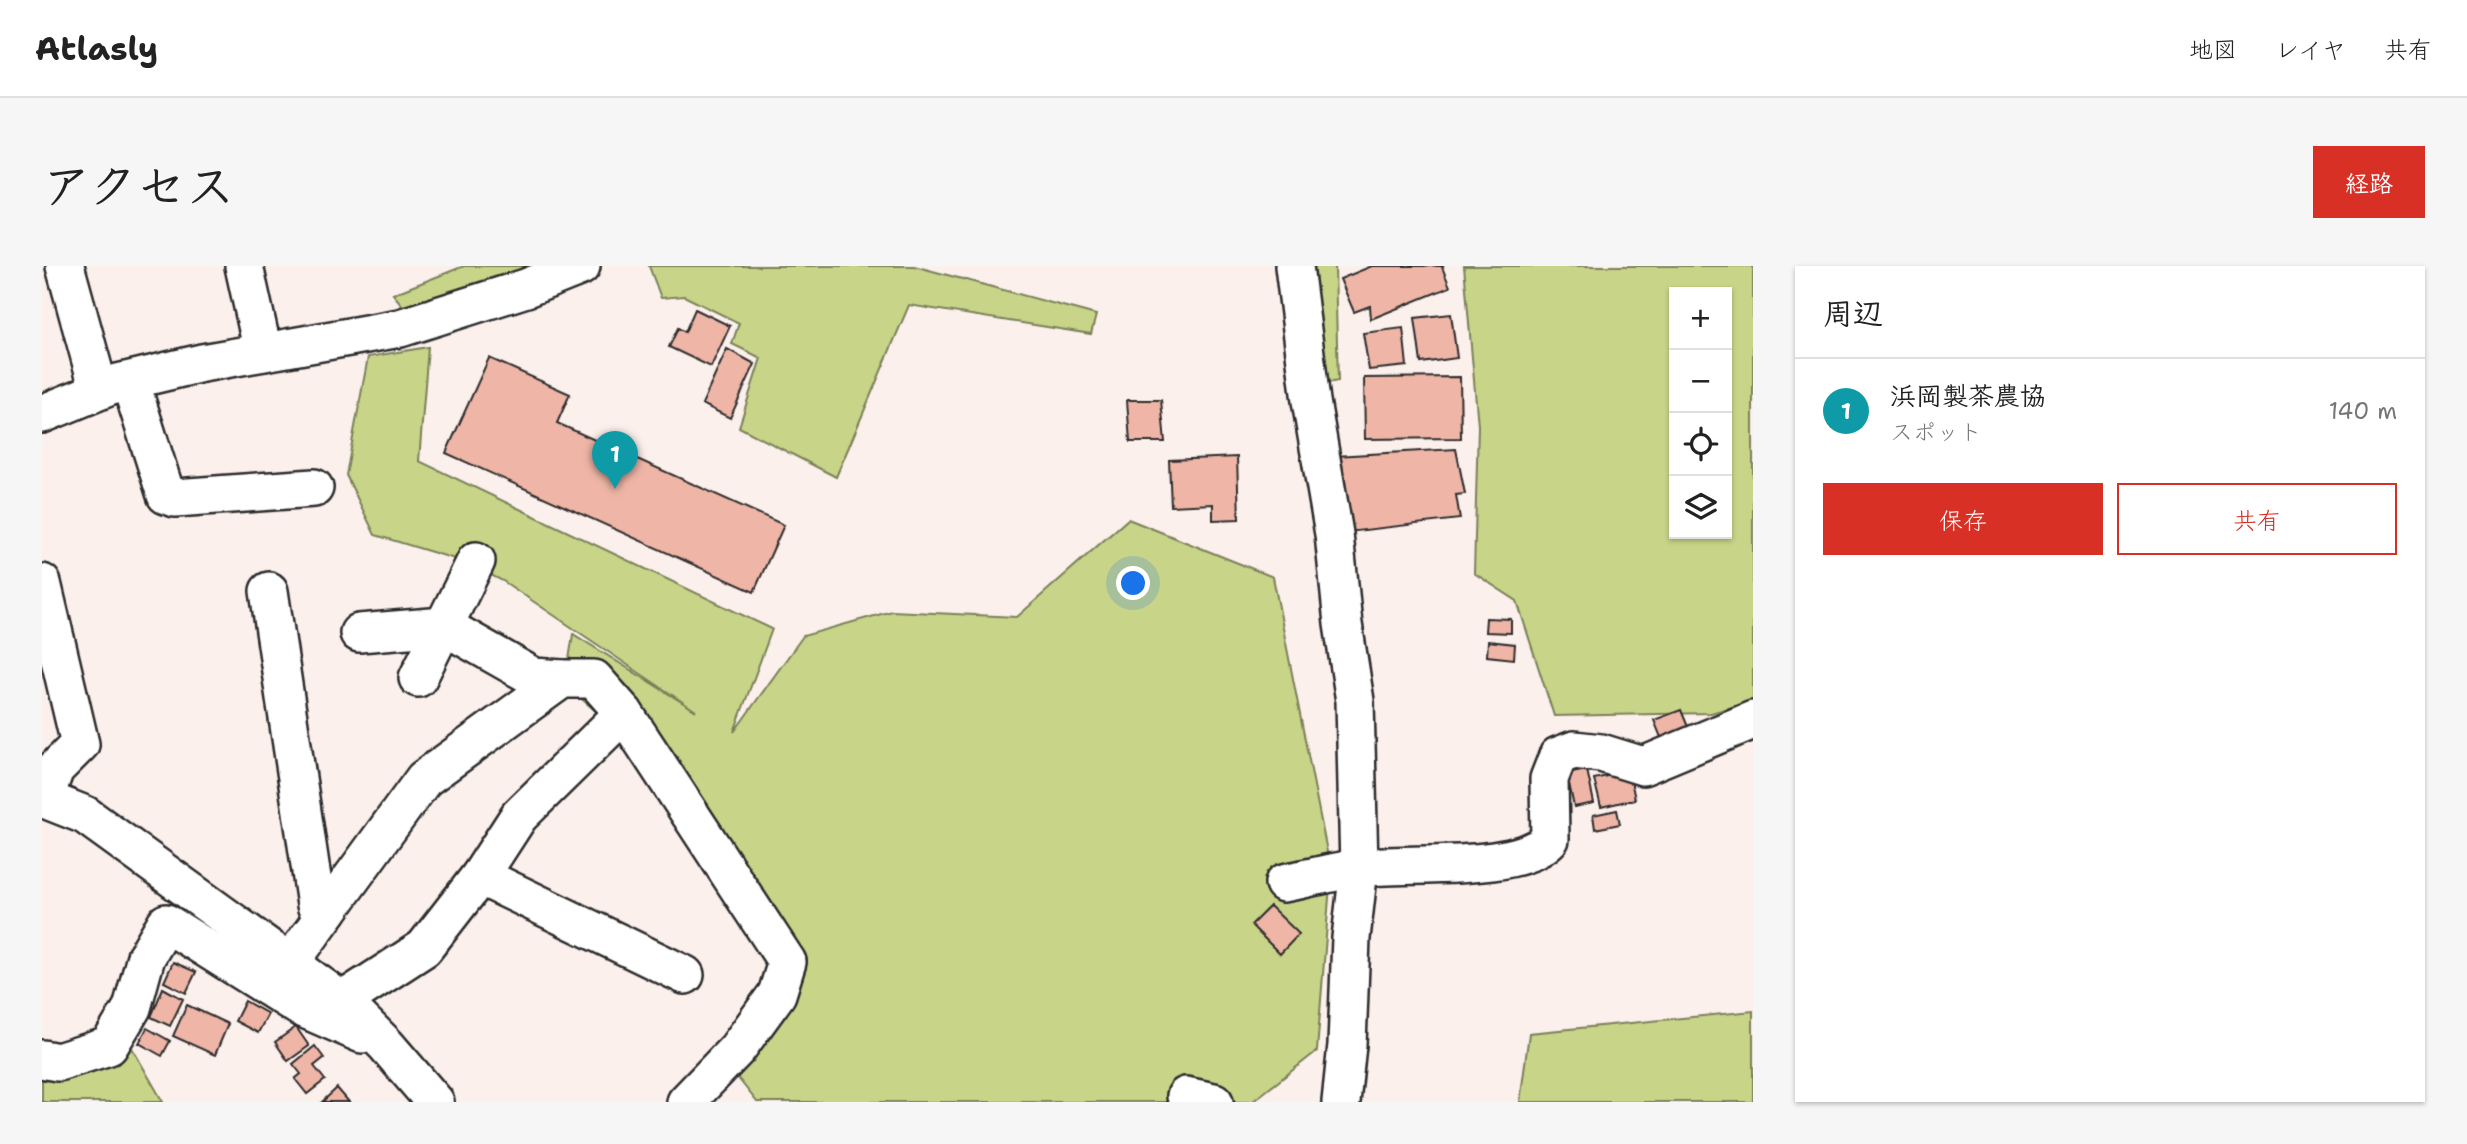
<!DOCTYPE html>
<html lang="ja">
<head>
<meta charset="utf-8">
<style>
  :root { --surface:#fff; --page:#f6f6f6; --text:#222; --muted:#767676; --line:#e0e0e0; --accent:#d93025 }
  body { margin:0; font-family:"Shantell Sans","Klee One",sans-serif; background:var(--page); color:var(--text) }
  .controls { position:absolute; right:21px; top:21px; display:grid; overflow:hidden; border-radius:0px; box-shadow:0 2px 5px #0004 }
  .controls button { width:63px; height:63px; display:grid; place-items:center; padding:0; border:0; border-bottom:2px solid var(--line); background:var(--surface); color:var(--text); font:35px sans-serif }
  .you { position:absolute; left:1092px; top:318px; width:24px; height:24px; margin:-18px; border:5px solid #fff; border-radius:50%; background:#1a73e8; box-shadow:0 0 0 10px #1a73e833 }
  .badge { display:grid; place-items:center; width:46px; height:46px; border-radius:50%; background:var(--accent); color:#fff; font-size:23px; font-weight:700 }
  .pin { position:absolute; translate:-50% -58px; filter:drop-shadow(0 2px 4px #0008) }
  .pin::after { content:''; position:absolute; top:37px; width:24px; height:21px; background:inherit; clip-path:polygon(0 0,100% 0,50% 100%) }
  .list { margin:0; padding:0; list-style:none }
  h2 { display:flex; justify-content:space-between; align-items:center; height:91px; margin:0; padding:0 28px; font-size:30px }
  h2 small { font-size:23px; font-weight:400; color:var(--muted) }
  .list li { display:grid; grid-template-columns:46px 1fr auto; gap:21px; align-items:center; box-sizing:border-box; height:105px; padding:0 28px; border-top:2px solid var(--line) }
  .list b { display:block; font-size:26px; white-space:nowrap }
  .list p { margin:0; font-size:23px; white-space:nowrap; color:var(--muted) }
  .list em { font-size:23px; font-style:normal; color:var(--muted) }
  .actions { display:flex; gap:14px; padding:21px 28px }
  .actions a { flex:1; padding:16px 0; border:2px solid var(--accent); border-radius:0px; text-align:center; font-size:24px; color:var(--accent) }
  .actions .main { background:var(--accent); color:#fff }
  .icon { flex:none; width:38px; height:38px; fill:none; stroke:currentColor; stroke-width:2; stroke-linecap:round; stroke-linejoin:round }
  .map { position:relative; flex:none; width:1711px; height:836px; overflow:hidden; border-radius:0px }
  header { display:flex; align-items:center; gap:42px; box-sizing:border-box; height:98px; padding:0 35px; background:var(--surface); border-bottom:2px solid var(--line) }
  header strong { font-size:33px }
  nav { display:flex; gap:38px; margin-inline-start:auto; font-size:24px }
  .intro { display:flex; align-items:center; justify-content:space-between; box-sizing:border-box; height:168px; padding:0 42px }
  h1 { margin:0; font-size:49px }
  .button { padding:18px 32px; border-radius:0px; background:var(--accent); color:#fff; font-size:24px; font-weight:700 }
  main { display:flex; gap:42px; padding:0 42px }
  aside { flex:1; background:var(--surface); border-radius:0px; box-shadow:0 2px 5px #0004 }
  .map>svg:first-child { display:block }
</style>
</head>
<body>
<header>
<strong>Atlasly</strong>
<nav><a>地図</a><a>レイヤ</a><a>共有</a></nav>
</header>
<div class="intro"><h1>アクセス</h1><a class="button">経路</a></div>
<main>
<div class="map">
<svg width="1711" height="836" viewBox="0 0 1711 836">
  <rect width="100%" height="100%" fill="#fcf0ed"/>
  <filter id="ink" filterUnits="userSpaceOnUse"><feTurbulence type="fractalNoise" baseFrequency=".0143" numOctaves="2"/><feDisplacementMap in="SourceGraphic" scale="14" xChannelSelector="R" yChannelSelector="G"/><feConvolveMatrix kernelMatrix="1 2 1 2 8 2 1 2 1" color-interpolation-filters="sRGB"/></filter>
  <g filter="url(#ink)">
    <g fill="#c8d488" stroke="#7a805a" stroke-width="2" fill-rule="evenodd">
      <path d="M422,0H498L365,45L351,28Z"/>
      <path d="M607,0H872L1054,49L1049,68L867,39L794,211L697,161L719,92L690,78L697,57L642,30L619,32Z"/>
      <path d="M1266,0H1295L1293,1L1296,115L1281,118Z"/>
      <path d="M1422,0H1711V435L1669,447L1512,450L1475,335L1432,307L1436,160ZM1632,26H1685V268H1632Z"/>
      <path d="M386,81L377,195L730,363L692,466L761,370L850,345L975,351L1086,253L1231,311L1289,606L1275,785L1210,836H715L684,797L751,706L593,478L523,419L531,368L654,445L461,315L423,296L333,269L304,209L326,91Z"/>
      <path d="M1711,745V836H1478L1487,767Z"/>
      <path d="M85,773L121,836H0V796Z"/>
    </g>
    <g fill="#efb6a7" stroke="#2b2b2b" stroke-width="2">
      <path d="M1330,0H1402L1400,1L1408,21L1329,53L1328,40L1312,46L1298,13Z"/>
      <path d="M653,43L688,60L669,101L627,81L636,62L643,66Z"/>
      <path d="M1409,48L1415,92L1379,97L1373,52Z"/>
      <path d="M1361,62L1365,100L1327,104L1321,67Z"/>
      <path d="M685,83L713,98L688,152L660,138Z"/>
      <path d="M447,92L528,128L515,157L742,259L712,326L404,187Z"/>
      <path d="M1418,111L1419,172L1323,173L1322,112Z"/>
      <path d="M1085,134H1119L1123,176H1088Z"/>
      <path d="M1414,183L1423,228L1414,229L1418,253L1306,266L1293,190Z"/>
      <path d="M1195,191L1197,253L1171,254V238L1129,240L1127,194Z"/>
      <path d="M1444,352L1469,353V367L1443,366Z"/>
      <path d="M1446,375L1473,378L1472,393L1445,390Z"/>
      <path d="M1639,444L1651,473L1624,484L1612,454Z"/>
      <path d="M1545,504L1552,537L1532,541L1525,508Z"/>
      <path d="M1587,505L1593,533L1559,541L1552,513Z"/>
      <path d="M1575,544L1578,558L1553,563L1551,549Z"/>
      <path d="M1228,640L1257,668L1238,688L1209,659Z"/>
      <path d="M131,696L154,706L144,727L122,716Z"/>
      <path d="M121,722L141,733L128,760L109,751Z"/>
      <path d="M203,735L226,748L216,767L193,755Z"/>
      <path d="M145,739L186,758L173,789L131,770Z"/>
      <path d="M254,761L267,780L246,795L233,776Z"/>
      <path d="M105,762L128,775L120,790L97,777Z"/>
      <path d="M273,780L282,792L272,800L283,814L265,828L253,813L259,808L251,798Z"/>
      <path d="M295,822L307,836H280Z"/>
    </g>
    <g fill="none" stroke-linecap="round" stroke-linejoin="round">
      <defs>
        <g id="minor">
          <path d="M23,0L57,124"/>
          <path d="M202,0L221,86"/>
          <path d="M1252,0L1269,135L1292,268L1301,358L1313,435L1317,602L1309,672L1305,779L1299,836"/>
          <path d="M88,115L124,229L133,232L272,222"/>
          <path d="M0,148L76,117L160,97L358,62L484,22L539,0"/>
          <path d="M0,317L38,478L13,503L2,533"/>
          <path d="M227,325L274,639L286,645"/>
          <path d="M317,367L402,360L492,411L520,413"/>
          <path d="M376,412L434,295"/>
          <path d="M0,532L43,549L300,735L344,779L393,836"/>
          <path d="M438,610L477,550L582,447"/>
          <path d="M1242,617C1266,612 1291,606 1316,602C1363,595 1476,608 1508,573L1507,513L1516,490L1532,484L1559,487L1601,500L1711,454"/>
          <path d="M248,697L382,513L520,413H552L582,447L745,696L735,728L695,783L644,836"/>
          <path d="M300,735L382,682L438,610L643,709"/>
          <path d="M0,793L16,796L67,780L90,742L104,691L124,657L258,741L320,768"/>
          <path d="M1144,830L1172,836"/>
        </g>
      </defs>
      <use href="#minor" stroke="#2b2b2b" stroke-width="42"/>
      <use href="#minor" stroke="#fff" stroke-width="37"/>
    </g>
  </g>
</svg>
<div class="controls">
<button>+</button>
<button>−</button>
<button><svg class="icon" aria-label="locate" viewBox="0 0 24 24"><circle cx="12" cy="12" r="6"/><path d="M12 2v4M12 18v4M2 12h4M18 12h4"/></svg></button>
<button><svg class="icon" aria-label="layers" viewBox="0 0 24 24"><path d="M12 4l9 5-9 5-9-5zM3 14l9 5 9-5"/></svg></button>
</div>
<div class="you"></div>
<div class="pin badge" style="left:573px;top:223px;background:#0f9aa8">1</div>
</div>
<aside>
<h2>周辺<small></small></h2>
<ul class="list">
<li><span class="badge" style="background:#0f9aa8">1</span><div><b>浜岡製茶農協</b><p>スポット</p></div><em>140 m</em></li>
</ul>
<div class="actions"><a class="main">保存</a><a>共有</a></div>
</aside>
</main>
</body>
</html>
